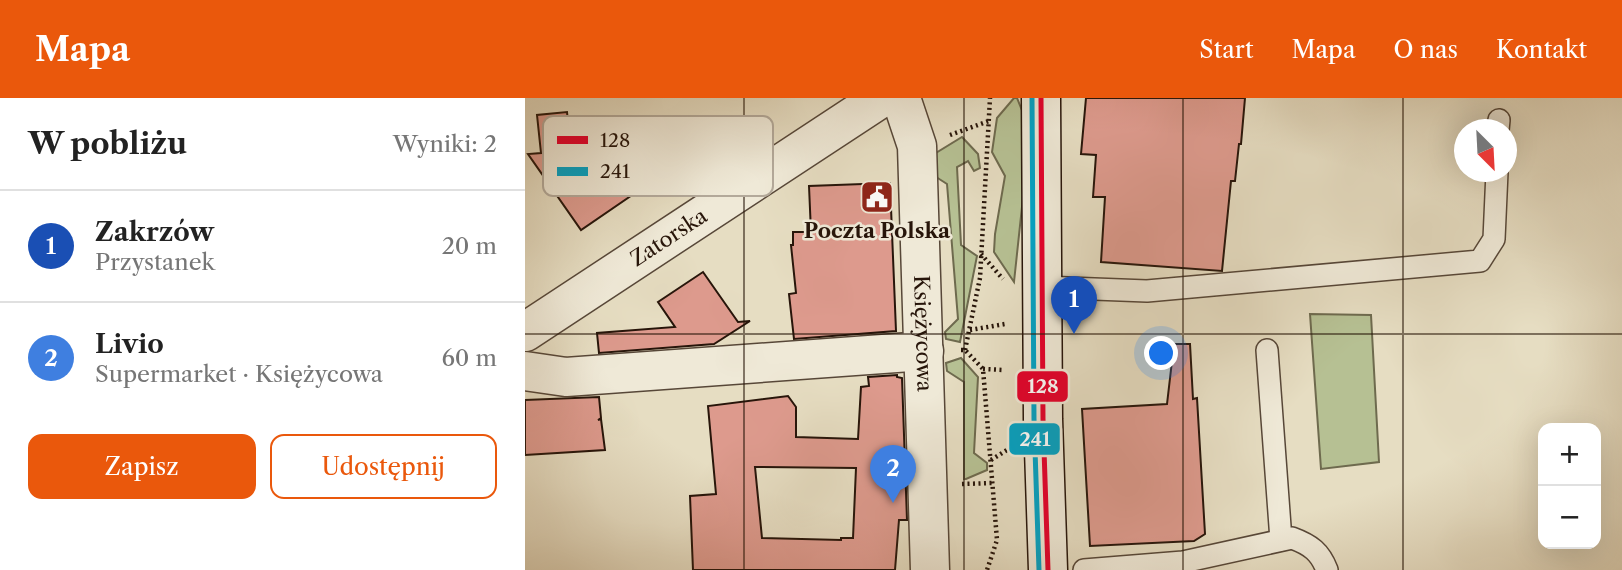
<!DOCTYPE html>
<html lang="pl">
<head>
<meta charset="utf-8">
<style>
  :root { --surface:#fff; --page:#f6f6f6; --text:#222; --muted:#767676; --line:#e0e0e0; --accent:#ea580c }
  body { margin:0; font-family:"Libre Caslon Text",serif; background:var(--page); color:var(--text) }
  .controls { position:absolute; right:21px; bottom:21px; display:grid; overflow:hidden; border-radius:14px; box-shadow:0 7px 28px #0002 }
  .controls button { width:63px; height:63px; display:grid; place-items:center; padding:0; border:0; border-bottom:2px solid var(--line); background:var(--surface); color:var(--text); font:35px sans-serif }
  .compass { position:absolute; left:929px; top:21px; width:63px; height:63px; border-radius:50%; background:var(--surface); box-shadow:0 7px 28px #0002; rotate:156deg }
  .you { position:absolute; left:637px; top:256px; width:24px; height:24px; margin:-18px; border:5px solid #fff; border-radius:50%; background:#1a73e8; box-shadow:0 0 0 10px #1a73e833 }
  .badge { display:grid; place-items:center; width:46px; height:46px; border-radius:50%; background:var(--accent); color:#fff; font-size:23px; font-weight:700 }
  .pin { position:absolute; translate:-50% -58px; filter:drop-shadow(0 2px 4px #0008) }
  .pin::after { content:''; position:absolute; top:37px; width:24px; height:21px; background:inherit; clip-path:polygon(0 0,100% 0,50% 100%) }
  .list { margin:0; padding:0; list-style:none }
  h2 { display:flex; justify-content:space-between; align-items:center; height:91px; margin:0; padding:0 28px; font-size:30px }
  h2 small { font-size:23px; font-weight:400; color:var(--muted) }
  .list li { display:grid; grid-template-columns:46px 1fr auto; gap:21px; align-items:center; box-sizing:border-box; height:112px; padding:0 28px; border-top:2px solid var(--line) }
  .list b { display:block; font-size:26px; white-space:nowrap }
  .list p { margin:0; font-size:23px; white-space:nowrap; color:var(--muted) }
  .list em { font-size:23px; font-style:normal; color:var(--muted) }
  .actions { display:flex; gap:14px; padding:21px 28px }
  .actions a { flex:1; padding:16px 0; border:2px solid var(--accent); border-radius:14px; text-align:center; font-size:24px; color:var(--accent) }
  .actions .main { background:var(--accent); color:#fff }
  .map { position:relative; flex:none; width:1097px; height:472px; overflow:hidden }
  header { display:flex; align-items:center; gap:42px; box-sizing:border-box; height:98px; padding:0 35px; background:var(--accent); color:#fff }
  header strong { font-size:33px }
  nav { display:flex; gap:38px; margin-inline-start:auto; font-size:24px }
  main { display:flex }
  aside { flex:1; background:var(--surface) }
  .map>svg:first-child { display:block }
</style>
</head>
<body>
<header>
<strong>Mapa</strong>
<nav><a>Start</a><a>Mapa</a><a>O nas</a><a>Kontakt</a></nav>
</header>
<main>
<aside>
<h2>W pobliżu<small>Wyniki: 2</small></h2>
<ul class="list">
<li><span class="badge" style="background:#1a4fb4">1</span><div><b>Zakrzów</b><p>Przystanek</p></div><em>20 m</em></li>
<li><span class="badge" style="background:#3f7fe0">2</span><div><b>Livio</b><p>Supermarket · Księżycowa</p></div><em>60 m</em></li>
</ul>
<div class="actions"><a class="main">Zapisz</a><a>Udostępnij</a></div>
</aside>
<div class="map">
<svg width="1097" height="472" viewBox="0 0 1097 472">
  <rect width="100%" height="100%" fill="#e6ddc2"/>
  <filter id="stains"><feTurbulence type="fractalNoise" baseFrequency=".00286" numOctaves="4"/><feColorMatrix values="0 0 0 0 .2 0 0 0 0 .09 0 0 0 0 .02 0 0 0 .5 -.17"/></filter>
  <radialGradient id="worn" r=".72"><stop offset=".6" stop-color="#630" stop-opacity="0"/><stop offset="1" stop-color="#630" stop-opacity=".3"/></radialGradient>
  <g fill="#b6c093" stroke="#6e6a4e" stroke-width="2">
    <path d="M489,0H492L498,15L499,90L489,184L469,154L470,136L480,78L467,54L472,20Z"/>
    <path d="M437,39L453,56L455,70L449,73L443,63L432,69L436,147L452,158L435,244L421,241L420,234L433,221L422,86L408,77L406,58Z"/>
    <path d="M785,216L846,217L854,364L796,371Z"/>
    <path d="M436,260L453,279L449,355L462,365V372L441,381H439V284L422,273L421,265Z"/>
  </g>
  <g fill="#dd9a8d" stroke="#27150a" stroke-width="2" fill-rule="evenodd">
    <path d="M561,0H720L716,46H714L710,83H706L697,173L576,164L580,99H568L571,57L556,56Z"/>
    <path d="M42,14L49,81L87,54L113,93L56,132L3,56L16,55L12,17Z"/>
    <path d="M365,85L371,233L269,241L264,196L271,195L266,147H268V134H286L284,88Z"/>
    <path d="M178,174L213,224L225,223L189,246L74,255L72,235L150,229L133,204Z"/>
    <path d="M649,246H665L668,301L672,300L680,436L669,443L565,448L557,311L642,306Z"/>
    <path d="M372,277V279L377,280L382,422H374L370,472H168L165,398L191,396L183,308L263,298L271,309V339L333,341L336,289L344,288L343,279ZM230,369L331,370L328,440H316V442L237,440Z"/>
    <path d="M74,299L76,320L73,322L76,321L80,352L0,357V302Z"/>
  </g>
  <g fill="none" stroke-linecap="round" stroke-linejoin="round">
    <defs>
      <g id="lane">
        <path d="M973,32L974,22"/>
        <path d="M517,189L622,193L955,163L969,141L972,74"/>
        <path d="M742,252L756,442"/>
        <path d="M559,472L658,464L767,440C786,447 795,454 802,472"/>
      </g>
      <g id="street">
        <path id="s1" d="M376,0L392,48L405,472"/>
        <path id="s2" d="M0,234L356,0"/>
        <path d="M0,273L41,279L399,253"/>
      </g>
      <path id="secondary" d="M516,0L518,321L523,472"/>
    </defs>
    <use href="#lane" stroke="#574738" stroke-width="24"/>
    <use href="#street" stroke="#574738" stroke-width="41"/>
    <use href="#secondary" stroke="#27150a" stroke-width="41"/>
    <g stroke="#27150a" stroke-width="4.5" stroke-dasharray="2 3.5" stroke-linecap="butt">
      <path d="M425,37L464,23"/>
      <path d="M456,156L478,181"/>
      <path d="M445,232L480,226"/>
      <path d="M436,252H440L458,271L472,442L462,472"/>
      <path d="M440,252L455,180L465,0"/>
      <path d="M458,271L479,272"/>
      <path d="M466,362L482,352"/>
      <path d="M437,386L468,385"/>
    </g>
    <use href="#lane" stroke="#efe9d7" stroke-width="21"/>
    <use href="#street" stroke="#efe9d7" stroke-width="38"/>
    <use href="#secondary" stroke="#efe9d7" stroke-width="38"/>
    <defs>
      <path id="bus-1" d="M516,0L518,321L523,472"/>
      <path id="bus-2" d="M507,0L509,321L514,472"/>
    </defs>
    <use href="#bus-1" stroke="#efe9d7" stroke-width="10"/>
    <use href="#bus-2" stroke="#efe9d7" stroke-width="10"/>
    <use href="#bus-1" stroke="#e4002b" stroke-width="5"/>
    <use href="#bus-2" stroke="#02a2c4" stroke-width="5"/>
  </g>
  <path fill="none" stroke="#27150a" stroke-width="2" stroke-opacity="0.55" d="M219,0V472M439,0V472M658,0V472M878,0V472M0,236H1097"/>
  <defs>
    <symbol id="civic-square" viewBox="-11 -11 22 22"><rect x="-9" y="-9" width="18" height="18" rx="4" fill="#8f2418" stroke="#efe9d7"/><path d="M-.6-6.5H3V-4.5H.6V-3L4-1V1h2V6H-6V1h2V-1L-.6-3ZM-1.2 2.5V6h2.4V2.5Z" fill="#fff"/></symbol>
  </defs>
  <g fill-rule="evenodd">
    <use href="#civic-square" x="333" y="80" width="38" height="38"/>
  </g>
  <g text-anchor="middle" stroke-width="5" stroke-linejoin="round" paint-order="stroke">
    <g font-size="21" font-weight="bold" fill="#27150a" stroke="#efe9d7">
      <text x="352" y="140">Poczta Polska</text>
    </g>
    <g font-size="21" fill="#27150a" stroke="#efe9d7">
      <text dy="7" stroke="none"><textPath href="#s2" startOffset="172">Zatorska</textPath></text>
      <text dy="7" stroke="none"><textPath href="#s1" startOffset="238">Księżycowa</textPath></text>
    </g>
  </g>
  <rect x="18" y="18" width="230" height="80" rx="10" fill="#efe9d7" stroke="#b3a99a" stroke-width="2"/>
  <rect x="32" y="38" width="31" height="8" fill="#e4002b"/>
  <rect x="32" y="69" width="31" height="9" fill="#02a2c4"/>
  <g font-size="19" fill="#27150a">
    <text x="75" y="49">128</text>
    <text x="75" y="80">241</text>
  </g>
  <g stroke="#efe9d7" stroke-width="2.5">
    <rect x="491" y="272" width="53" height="33" rx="7" fill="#e4002b"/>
    <rect x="483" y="324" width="53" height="34" rx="7" fill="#02a2c4"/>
  </g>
  <g font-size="19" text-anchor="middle" font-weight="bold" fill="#fff">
    <text x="518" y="295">128</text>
    <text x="510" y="348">241</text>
  </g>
  <rect width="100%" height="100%" filter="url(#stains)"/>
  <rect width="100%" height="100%" fill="url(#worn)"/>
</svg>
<div class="controls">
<button>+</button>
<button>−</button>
</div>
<svg class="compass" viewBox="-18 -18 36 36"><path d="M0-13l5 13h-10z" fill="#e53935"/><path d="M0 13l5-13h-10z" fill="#767676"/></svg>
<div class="you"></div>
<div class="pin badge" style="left:549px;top:236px;background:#1a4fb4">1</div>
<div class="pin badge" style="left:368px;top:405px;background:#3f7fe0">2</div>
</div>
</main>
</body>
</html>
